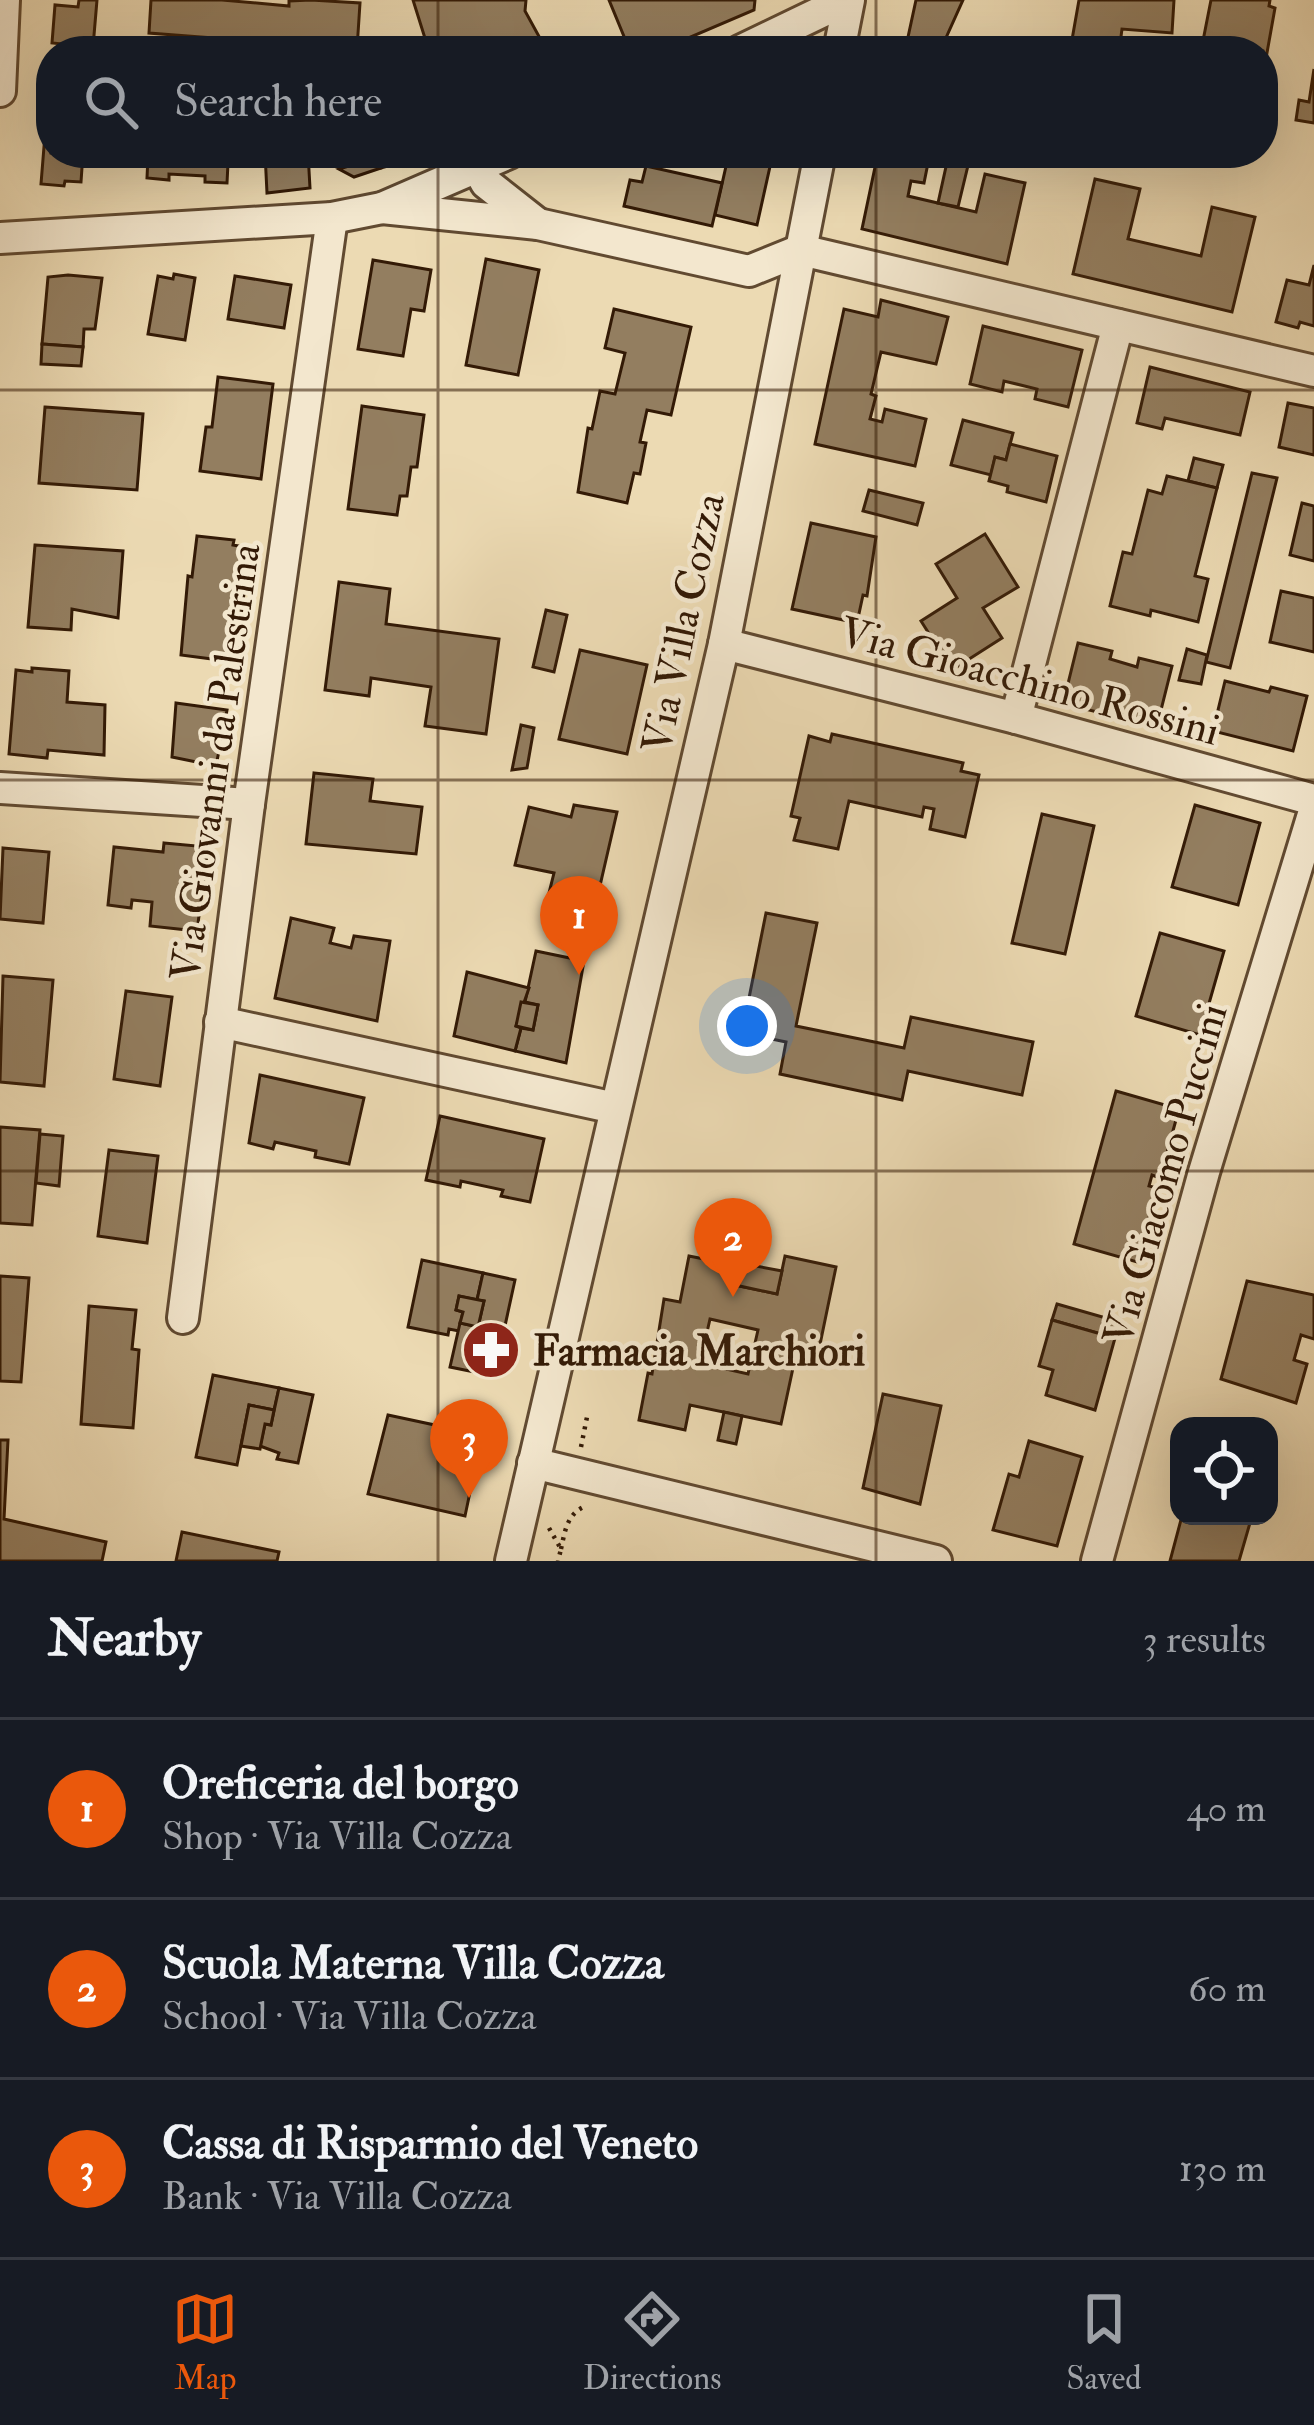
<!DOCTYPE html>
<html lang="en">
<head>
<meta charset="utf-8">
<style>
  :root { --surface:#171b24; --page:#242831; --text:#f1f3f6; --muted:#9ea1a6; --line:#363941; --accent:#ea580c }
  body { margin:0; font-family:"IM FELL Double Pica",serif; background:var(--page); color:var(--text) }
  .controls { position:absolute; right:36px; bottom:36px; display:grid; overflow:hidden; border-radius:24px; box-shadow:0 12px 48px #0002 }
  .controls button { width:108px; height:108px; display:grid; place-items:center; padding:0; border:0; border-bottom:3px solid var(--line); background:var(--surface); color:var(--text); font:60px sans-serif }
  .you { position:absolute; left:747px; top:1026px; width:42px; height:42px; margin:-30px; border:9px solid #fff; border-radius:50%; background:#1a73e8; box-shadow:0 0 0 18px #1a73e833 }
  .badge { display:grid; place-items:center; width:78px; height:78px; border-radius:50%; background:var(--accent); color:#fff; font-size:39px; font-weight:700 }
  .pin { position:absolute; translate:-50% -99px; filter:drop-shadow(0 3px 6px #0008) }
  .pin::after { content:''; position:absolute; top:63px; width:42px; height:36px; background:inherit; clip-path:polygon(0 0,100% 0,50% 100%) }
  .list { margin:0; padding:0; list-style:none }
  h2 { display:flex; justify-content:space-between; align-items:center; height:156px; margin:0; padding:0 48px; font-size:51px }
  h2 small { font-size:39px; font-weight:400; color:var(--muted) }
  .list li { display:grid; grid-template-columns:78px 1fr auto; gap:36px; align-items:center; box-sizing:border-box; height:180px; padding:0 48px; border-top:3px solid var(--line) }
  .list b { display:block; font-size:45px; white-space:nowrap }
  .list p { margin:0; font-size:39px; white-space:nowrap; color:var(--muted) }
  .list em { font-size:39px; font-style:normal; color:var(--muted) }
  .icon { flex:none; width:66px; height:66px; fill:none; stroke:currentColor; stroke-width:2; stroke-linecap:round; stroke-linejoin:round }
  .map { position:relative; flex:none; width:1314px; height:1561px; overflow:hidden }
  .search { position:absolute; background:var(--surface); box-shadow:0 12px 48px #0002; left:36px; right:36px; top:36px; height:132px; display:flex; align-items:center; gap:30px; box-sizing:border-box; padding:0 42px; border-radius:48px; color:var(--muted); font-size:45px }
  .sheet { height:696px; background:var(--surface) }
  nav { display:flex; justify-content:space-around; align-items:center; box-sizing:border-box; height:168px; border-top:3px solid var(--line); background:var(--surface); font-size:33px; color:var(--muted) }
  nav a { display:grid; justify-items:center; gap:6px }
  nav .on { color:var(--accent) }
  .map>svg:first-child { display:block }
</style>
</head>
<body>
<div class="map">
<svg width="1314" height="1561" viewBox="0 0 1314 1561">
  <rect width="100%" height="100%" fill="#ecdab3"/>
  <filter id="stains"><feTurbulence type="fractalNoise" baseFrequency=".00167" numOctaves="4"/><feColorMatrix values="0 0 0 0 .2 0 0 0 0 .09 0 0 0 0 .02 0 0 0 .5 -.17"/></filter>
  <radialGradient id="worn" r=".72"><stop offset=".6" stop-color="#630" stop-opacity="0"/><stop offset="1" stop-color="#630" stop-opacity=".3"/></radialGradient>
  <g fill="#937e60" stroke="#331a06" stroke-width="3" fill-rule="evenodd">
    <path d="M79,0H97L93,47L52,43L55,5L78,7Z"/>
    <path d="M151,0H222L289,6V1L311,0L360,3L357,49L149,33Z"/>
    <path d="M413,0H526L525,11L547,51H429Z"/>
    <path d="M609,0H755L754,10L658,51H630Z"/>
    <path d="M916,0H963L940,51H905Z"/>
    <path d="M1079,0H1174L1172,33L1122,29L1120,44H1115V51H1070Z"/>
    <path d="M1211,0H1270L1269,6L1275,8L1265,64L1263,51H1201Z"/>
    <path d="M1314,69V123L1296,120L1299,100L1309,102Z"/>
    <path d="M48,97L51,153H83L81,182L65,181L64,186L41,184Z"/>
    <path d="M155,153H223V163H228L227,183L205,182V176L169,174V180L147,178L148,157L155,158Z"/>
    <path d="M265,153H308L310,188L267,193Z"/>
    <path d="M376,153H432V154L381,168Z"/>
    <path d="M729,153H773L757,225L715,215Z"/>
    <path d="M878,153H930L924,183L911,181L908,196L976,212L985,174L1025,183L1007,264L862,229Z"/>
    <path d="M949,153H971L958,207L938,203Z"/>
    <path d="M378,157L381,168L354,177L339,169Z"/>
    <path d="M646,166L722,183L712,226L624,206L630,180L642,182Z"/>
    <path d="M1095,179L1140,189L1128,239L1201,256L1212,207L1255,217L1232,312L1073,274Z"/>
    <path d="M486,259L539,270L518,375L466,365Z"/>
    <path d="M373,260L431,270L424,311L411,309L403,356L358,349Z"/>
    <path d="M1314,265V326L1300,322L1298,328L1276,322L1287,280L1309,285Z"/>
    <path d="M174,274L195,278L185,340L148,334L158,276L173,279Z"/>
    <path d="M68,275L102,278L95,329H84L83,347L42,344L48,277Z"/>
    <path d="M235,276L291,285L284,328L228,319Z"/>
    <path d="M881,300L948,317L936,364L881,352L871,394L876,396L870,419L882,422L885,409L926,419L915,466L815,444L844,309L878,317Z"/>
    <path d="M614,309L691,327L671,415L647,410L640,442L646,443L640,474L634,473L627,503L578,492L588,428L592,429L600,391L615,394L625,353L605,348Z"/>
    <path d="M983,326L1082,350L1068,407L1035,399L1037,389L1004,381L1002,392L970,384Z"/>
    <path d="M42,344L83,347L81,366L41,364Z"/>
    <path d="M1150,367L1250,392L1240,435L1165,418L1162,429L1137,423Z"/>
    <path d="M218,377L273,384L261,479L200,471L206,427H212Z"/>
    <path d="M1288,403L1314,408V455L1279,447Z"/>
    <path d="M362,406L424,415L417,467H411L407,496H400L397,515L348,509Z"/>
    <path d="M45,407L143,414L137,490L39,483Z"/>
    <path d="M963,420L1013,433L1006,460L995,457L991,475L951,465Z"/>
    <path d="M1010,444L1057,456L1046,502L1007,492L1008,486L989,481L995,457L1006,460Z"/>
    <path d="M1194,458L1223,465L1217,488L1188,481Z"/>
    <path d="M1252,473L1277,478L1230,668L1206,662Z"/>
    <path d="M1167,476L1217,488L1195,576L1208,579L1198,622L1151,610L1150,616L1110,606L1123,552L1132,554L1148,490L1162,494Z"/>
    <path d="M869,490L923,503L917,525L863,511Z"/>
    <path d="M1302,503L1314,506V561L1290,555Z"/>
    <path d="M811,523L876,537L867,596L863,595L857,623L792,609Z"/>
    <path d="M985,534L1018,587L983,608L1002,638L952,670L921,621L957,598L936,564Z"/>
    <path d="M197,536L234,540L233,545L250,548L235,662L181,655L188,576L192,577Z"/>
    <path d="M35,545L123,551L118,618L72,609L71,630L28,627Z"/>
    <path d="M339,582L390,589L386,624L499,639L486,734L425,726L431,687L371,678L369,696L325,690Z"/>
    <path d="M1281,591L1314,598V652L1270,642Z"/>
    <path d="M546,610L567,615L554,672L533,667Z"/>
    <path d="M1078,643L1112,651L1110,659L1137,667L1139,658L1172,666L1157,726L1063,704Z"/>
    <path d="M1187,649L1207,655L1201,684L1179,680Z"/>
    <path d="M580,650L647,665L627,754L559,739Z"/>
    <path d="M32,668L69,671L67,702L105,705L104,755L48,750L47,758L9,754L16,670L32,672Z"/>
    <path d="M1225,681L1269,692L1271,687L1307,696L1293,751L1213,731Z"/>
    <path d="M176,703L227,710L216,766L172,757Z"/>
    <path d="M521,725L534,728L527,768L512,770Z"/>
    <path d="M832,734L963,763L961,771L979,775L965,837L930,829L934,809L924,807L922,817L849,801L838,849L794,840L800,818L791,816L809,736L830,742Z"/>
    <path d="M314,773L373,779L370,801L422,807L416,854L306,844Z"/>
    <path d="M574,805L617,812L593,916L546,905L554,873L515,865L529,807L571,817Z"/>
    <path d="M1195,805L1260,823L1238,905L1172,887Z"/>
    <path d="M1042,814L1094,826L1065,954L1012,943Z"/>
    <path d="M164,843L208,847L197,931L150,926L152,902L132,900L131,908L108,905L114,847L163,852Z"/>
    <path d="M3,848L49,852L43,923L0,919Z"/>
    <path d="M766,913L817,923L796,1026L904,1048L911,1017L1033,1042L1022,1095L908,1071L902,1100L780,1074L786,1042L742,1033Z"/>
    <path d="M291,918L334,928L330,943L351,948L354,936L390,941L377,1021L275,998Z"/>
    <path d="M1160,933L1224,951L1200,1035L1136,1016Z"/>
    <path d="M536,951L584,961L566,1063L515,1051L521,1028L533,1030L538,1005L525,1002Z"/>
    <path d="M467,972L529,988L516,1026L521,1028L515,1051L454,1036Z"/>
    <path d="M3,976L53,980L44,1086L0,1082Z"/>
    <path d="M126,991L172,997L160,1086L114,1079Z"/>
    <path d="M521,1002L538,1005L533,1030L516,1026Z"/>
    <path d="M260,1075L364,1098L349,1164L315,1157L316,1151L275,1142L273,1149L249,1143Z"/>
    <path d="M1116,1091L1179,1109L1160,1178L1152,1175L1149,1186L1157,1188L1137,1262L1074,1244Z"/>
    <path d="M440,1116L544,1139L530,1202L501,1196L503,1190L461,1181L460,1187L426,1180Z"/>
    <path d="M0,1127L40,1130L32,1225L0,1223Z"/>
    <path d="M40,1134L63,1136L59,1186L36,1183Z"/>
    <path d="M109,1150L158,1156L147,1243L98,1236Z"/>
    <path d="M689,1256L739,1266L735,1285L777,1294L785,1256L836,1267L817,1359L796,1354L781,1424L690,1405L685,1430L639,1420L648,1373L652,1374L664,1299L680,1302ZM710,1319L758,1330L748,1374L700,1363Z"/>
    <path d="M422,1260L483,1273L477,1300L459,1296L456,1310L463,1312L459,1331L449,1329L448,1335L408,1327Z"/>
    <path d="M740,1263L782,1271L777,1294L735,1285Z"/>
    <path d="M483,1273L515,1280L494,1376L450,1367L460,1323L478,1327L484,1301L477,1300Z"/>
    <path d="M0,1276L29,1278L21,1382L0,1381Z"/>
    <path d="M1247,1281L1314,1295V1339L1301,1335L1294,1360L1307,1364L1296,1403L1221,1379Z"/>
    <path d="M459,1296L484,1301L478,1327L460,1323L463,1312L456,1310Z"/>
    <path d="M1057,1304L1120,1322L1115,1338L1052,1320Z"/>
    <path d="M89,1306L136,1310L132,1349L139,1350L133,1428L81,1424Z"/>
    <path d="M1052,1320L1115,1338L1095,1410L1046,1395L1053,1370L1039,1366Z"/>
    <path d="M213,1375L279,1388L274,1410L249,1405L237,1465L196,1457Z"/>
    <path d="M279,1388L313,1395L298,1463L277,1459L279,1453L260,1446L265,1424L271,1425Z"/>
    <path d="M883,1394L941,1406L920,1504L863,1488Z"/>
    <path d="M249,1405L274,1410L271,1425L265,1424L260,1449L241,1446Z"/>
    <path d="M724,1412L742,1416L736,1444L718,1440Z"/>
    <path d="M388,1415L444,1427L440,1445L478,1454L465,1516L368,1494Z"/>
    <path d="M0,1440H8L4,1519L106,1542L102,1561H0Z"/>
    <path d="M1029,1441L1082,1457L1057,1546L993,1530L1009,1474L1019,1477Z"/>
    <path d="M1182,1516H1252L1239,1561H1170Z"/>
    <path d="M182,1532L279,1552L277,1561H176Z"/>
  </g>
  <g fill="none" stroke-linecap="round" stroke-linejoin="round">
    <defs>
      <g id="street">
        <path d="M740,51L846,0"/>
        <path d="M839,51L849,0"/>
        <path d="M0,91L4,0"/>
        <path d="M477,167L486,183L538,224"/>
        <path d="M382,208L538,224L749,271L801,250L1314,371"/>
        <path d="M0,238L332,218L382,208L509,153"/>
        <path d="M724,644L1016,718L1314,800"/>
        <path d="M1016,718L1118,325"/>
        <path d="M0,788L249,804"/>
        <path d="M220,1022L615,1108"/>
        <path d="M183,1318L249,804L332,218"/>
        <path d="M533,1463L936,1561"/>
        <path d="M511,1561L724,644L820,153"/>
        <path d="M1097,1561L1204,1172L1314,811"/>
      </g>
    </defs>
    <use href="#street" stroke="#614a31" stroke-width="36"/>
    <g stroke="#331a06" stroke-width="4.5" stroke-dasharray="3 6" stroke-linecap="butt">
      <path d="M581,1447L587,1417"/>
      <path d="M549,1528L561,1549L558,1561"/>
      <path d="M561,1549C565,1531 567,1513 586,1506"/>
    </g>
    <use href="#street" stroke="#f3e7ce" stroke-width="30"/>
  </g>
  <path fill="none" stroke="#331a06" stroke-width="3" stroke-opacity="0.55" d="M438,0V51M876,0V51M438,153V1561M876,153V1561M0,390H1314M0,780H1314M0,1171H1314"/>
  <defs>
    <symbol id="pharmacy-disc" viewBox="-11 -11 22 22"><circle r="9.5" fill="#8f2418" stroke="#f3e7ce"/><path d="M-2-6h4v4h4v4h-4v4h-4v-4h-4v-4h4Z" fill="#fff"/></symbol>
  </defs>
  <g fill-rule="evenodd">
    <use href="#pharmacy-disc" x="458" y="1317" width="66" height="66"/>
  </g>
  <g text-anchor="middle" stroke-width="9" stroke-linejoin="round" paint-order="stroke">
    <g font-size="42" fill="#331a06" stroke="#f3e7ce">
      <text transform="translate(682 623) rotate(-78)" y="15">Via Villa Cozza</text>
      <text transform="translate(1030 680) rotate(15)" y="15">Via Gioacchino Rossini</text>
      <text transform="translate(214 762) rotate(-82)" y="15">Via Giovanni da Palestrina</text>
      <text transform="translate(1164 1174) rotate(-74)" y="15">Via Giacomo Puccini</text>
    </g>
    <g font-size="42" font-weight="bold" fill="#331a06" stroke="#f3e7ce" text-anchor="start">
      <text x="533" y="1365">Farmacia Marchiori</text>
    </g>
  </g>
  <rect width="100%" height="100%" filter="url(#stains)"/>
  <rect width="100%" height="100%" fill="url(#worn)"/>
</svg>
<div class="controls">
<button><svg class="icon" aria-label="locate" viewBox="0 0 24 24"><circle cx="12" cy="12" r="6"/><path d="M12 2v4M12 18v4M2 12h4M18 12h4"/></svg></button>
</div>
<div class="you"></div>
<div class="pin badge" style="left:579px;top:975px">1</div>
<div class="pin badge" style="left:733px;top:1297px">2</div>
<div class="pin badge" style="left:469px;top:1498px">3</div>
<div class="search"><svg class="icon" aria-label="search" viewBox="0 0 24 24"><circle cx="10" cy="10" r="6"/><path d="M15 15l6 6"/></svg>Search here</div>
</div>
<section class="sheet">
<h2>Nearby<small>3 results</small></h2>
<ul class="list">
<li><span class="badge">1</span><div><b>Oreficeria del borgo</b><p>Shop · Via Villa Cozza</p></div><em>40 m</em></li>
<li><span class="badge">2</span><div><b>Scuola Materna Villa Cozza</b><p>School · Via Villa Cozza</p></div><em>60 m</em></li>
<li><span class="badge">3</span><div><b>Cassa di Risparmio del Veneto</b><p>Bank · Via Villa Cozza</p></div><em>130 m</em></li>
</ul>
</section>
<nav>
<a class="on"><svg class="icon" aria-label="map" viewBox="0 0 24 24"><path d="M3 6l6-2 6 2 6-2v14l-6 2-6-2-6 2zM9 4v14M15 6v14"/></svg>Map</a>
<a><svg class="icon" aria-label="directions" viewBox="0 0 24 24"><path d="M12 3l9 9-9 9-9-9zM9 14v-3h6M13 9l2 2-2 2"/></svg>Directions</a>
<a><svg class="icon" aria-label="saved" viewBox="0 0 24 24"><path d="M7 4h10v16l-5-4-5 4z"/></svg>Saved</a>
</nav>
</body>
</html>
